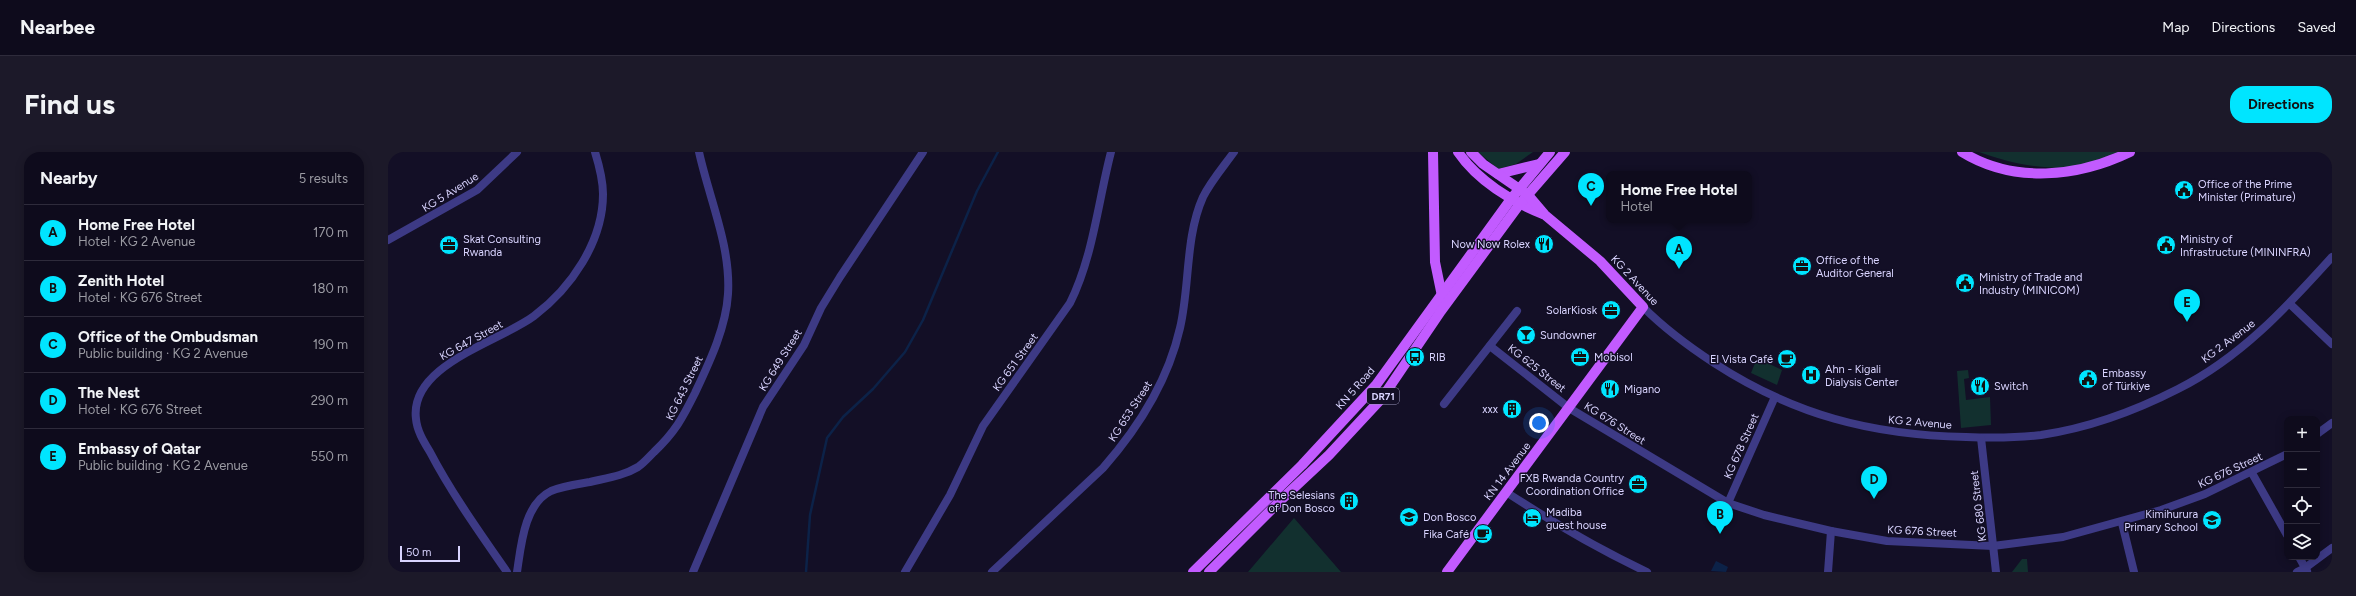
<!DOCTYPE html>
<html lang="en">
<head>
<meta charset="utf-8">
<style>
  :root { --surface:#0e0b1c; --page:#1c1929; --text:#f1f3f6; --muted:#9b9ba3; --line:#2e2b3b; --accent:#00e5ff }
  body { margin:0; font-family:Figtree,sans-serif; background:var(--page); color:var(--text) }
  .controls { position:absolute; right:12px; bottom:12px; display:grid; overflow:hidden; border-radius:8px; box-shadow:0 2px 10px #0003 }
  .controls button { width:36px; height:36px; display:grid; place-items:center; padding:0; border:0; border-bottom:1px solid var(--line); background:var(--surface); color:var(--text); font:20px sans-serif }
  .scale { position:absolute; left:12px; bottom:10px; width:60px; box-sizing:border-box; padding-left:4px; border:2px solid #d9d4ff; border-top:0; font-size:11px; line-height:14px; white-space:nowrap; color:#d9d4ff; -webkit-text-stroke:3px #130f26; paint-order:stroke }
  .you { position:absolute; left:1151px; top:271px; width:14px; height:14px; margin:-10px; border:3px solid #fff; border-radius:50%; background:#1a73e8; box-shadow:0 0 0 6px #1a73e833 }
  .badge { display:grid; place-items:center; width:26px; height:26px; border-radius:50%; background:var(--accent); color:#111; font-size:13px; font-weight:700 }
  .pin { position:absolute; translate:-50% -33px; filter:drop-shadow(0 1px 2px #0008) }
  .pin::after { content:''; position:absolute; top:21px; width:14px; height:12px; background:inherit; clip-path:polygon(0 0,100% 0,50% 100%) }
  .popup { position:absolute; left:1218px; top:19px; width:146px; height:52px; box-sizing:border-box; display:grid; place-content:center; border-radius:8px; background:var(--surface); filter:drop-shadow(0 1px 3px #0005); font-size:13px; white-space:nowrap; color:var(--muted) }
  .popup b { font-size:15px; color:var(--text) }
  .popup::after { content:''; position:absolute; left:50%; top:100%; margin-left:-8px; border:8px solid transparent; border-top-color:var(--surface) }
  .list { margin:0; padding:0; list-style:none }
  h2 { display:flex; justify-content:space-between; align-items:center; height:52px; margin:0; padding:0 16px; font-size:17px }
  h2 small { font-size:13px; font-weight:400; color:var(--muted) }
  .list li { display:grid; grid-template-columns:26px 1fr auto; gap:12px; align-items:center; box-sizing:border-box; height:56px; padding:0 16px; border-top:1px solid var(--line) }
  .list b { display:block; font-size:15px; white-space:nowrap }
  .list p { margin:0; font-size:13px; white-space:nowrap; color:var(--muted) }
  .list em { font-size:13px; font-style:normal; color:var(--muted) }
  .icon { flex:none; width:22px; height:22px; fill:none; stroke:currentColor; stroke-width:2; stroke-linecap:round; stroke-linejoin:round }
  .map { position:relative; flex:none; width:1944px; height:420px; overflow:hidden; border-radius:16px }
  header { display:flex; align-items:center; gap:24px; box-sizing:border-box; height:56px; padding:0 20px; background:var(--surface); border-bottom:1px solid var(--line) }
  header strong { font-size:19px }
  nav { display:flex; gap:22px; margin-inline-start:auto; font-size:14px }
  .intro { display:flex; align-items:center; justify-content:space-between; box-sizing:border-box; height:96px; padding:0 24px }
  h1 { margin:0; font-size:28px }
  .button { padding:10px 18px; border-radius:16px; background:var(--accent); color:#111; font-size:14px; font-weight:700 }
  main { display:flex; gap:24px; padding:0 24px }
  aside { flex:1; background:var(--surface); border-radius:16px; box-shadow:0 2px 10px #0003 }
  .map>svg:first-child { display:block }
</style>
</head>
<body>
<header>
<strong>Nearbee</strong>
<nav><a>Map</a><a>Directions</a><a>Saved</a></nav>
</header>
<div class="intro"><h1>Find us</h1><a class="button">Directions</a></div>
<main>
<aside>
<h2>Nearby<small>5 results</small></h2>
<ul class="list">
<li><span class="badge">A</span><div><b>Home Free Hotel</b><p>Hotel · KG 2 Avenue</p></div><em>170 m</em></li>
<li><span class="badge">B</span><div><b>Zenith Hotel</b><p>Hotel · KG 676 Street</p></div><em>180 m</em></li>
<li><span class="badge">C</span><div><b>Office of the Ombudsman</b><p>Public building · KG 2 Avenue</p></div><em>190 m</em></li>
<li><span class="badge">D</span><div><b>The Nest</b><p>Hotel · KG 676 Street</p></div><em>290 m</em></li>
<li><span class="badge">E</span><div><b>Embassy of Qatar</b><p>Public building · KG 2 Avenue</p></div><em>550 m</em></li>
</ul>
</aside>
<div class="map">
<svg width="1944" height="420" viewBox="0 0 1944 420">
  <rect width="100%" height="100%" fill="#130f26"/>
  <g fill="#12302f">
    <path d="M1090,0H1145L1128,12L1110,17Z"/>
    <path d="M1591,0H1731C1720,4 1710,9 1699,12C1663,21 1625,12 1591,0Z"/>
    <path d="M1369,206L1394,218L1389,233L1363,221Z"/>
    <path d="M1580,218L1581,226L1576,227L1578,248L1602,245L1603,273L1573,276L1569,219Z"/>
    <path d="M906,366L953,420H860Z"/>
    <path d="M1634,407H1639L1640,420H1624Z"/>
  </g>
  <path fill="#0c2248" d="M1328,409L1340,415L1338,420L1323,419Z"/>
  <g fill="none" stroke-linecap="round" stroke-linejoin="round">
    <path stroke="#0c2248" stroke-width="2.5" d="M418,420L422,363L439,286L455,265L485,237L517,200L535,168L589,39L610,0"/>
    <g stroke="#3d3a85" stroke-width="8">
      <path d="M0,88L89,38L129,0"/>
      <path d="M1902,152L1944,192"/>
      <path d="M1255,155C1277,177 1300,194 1326,211C1406,263 1483,283 1578,285C1603,286 1628,286 1653,283C1700,276 1747,259 1790,237C1852,206 1898,156 1944,105"/>
      <path d="M1102,194L1181,256L1340,351L1376,363L1443,379L1499,389L1605,394L1675,385L1773,358L1817,342L1899,302"/>
      <path d="M1056,252L1129,159"/>
      <path d="M1929,282L1944,271"/>
      <path d="M1593,286L1608,420"/>
      <path d="M1864,321L1899,383"/>
      <path d="M1118,340C1164,370 1210,397 1259,420"/>
      <path d="M1340,351L1386,247"/>
      <path d="M1734,371L1746,420"/>
      <path d="M1911,405L1919,419"/>
      <path d="M119,420C92,381 64,342 42,300C36,290 29,279 28,267C21,213 111,190 146,164C183,136 215,90 215,42C215,28 211,13 207,0"/>
      <path d="M129,420C133,394 136,352 163,339C175,334 190,332 202,330C219,326 235,324 250,315C256,311 261,305 266,300C287,280 294,267 307,241C321,211 338,176 340,142C343,94 321,46 311,0"/>
      <path d="M305,420L375,255L416,193L433,156L452,125L535,0"/>
      <path d="M517,420L562,343L595,274L682,151C705,105 710,50 723,0"/>
      <path d="M604,420L715,316C751,275 780,229 792,176C802,134 797,85 815,45C823,29 836,14 846,0"/>
      <path d="M1440,420L1443,379"/>
      <path d="M1909,420L1917,416L1944,396"/>
    </g>
    <g stroke="#c25bff" stroke-width="10">
      <path d="M1045,0L1047,110L1054,144"/>
      <path d="M1070,0C1089,28 1124,50 1155,62"/>
      <path d="M1574,0C1626,32 1690,25 1742,0"/>
      <path d="M1110,22L1151,12"/>
      <path d="M805,420L914,313L988,233L1123,47L1162,0"/>
      <path d="M821,420L895,346L941,303L994,246L1053,159L1131,53L1177,0"/>
      <path d="M1059,420L1255,155L1212,109L1157,63L1140,43L1095,12L1083,0"/>
    </g>
  </g>
  <defs>
    <symbol id="civic-disc" viewBox="-11 -11 22 22"><circle r="9.5" fill="#00e5ff" stroke="#130f26"/><path d="M-.6-6.5H3V-4.5H.6V-3L4-1V1h2V6H-6V1h2V-1L-.6-3ZM-1.2 2.5V6h2.4V2.5Z" fill="#111"/></symbol>
    <symbol id="restaurant-disc" viewBox="-11 -11 22 22"><circle r="9.5" fill="#00e5ff" stroke="#130f26"/><path d="M-5-6h1v4h1v-4h1v4h1v-4h1v5L-1.5 .5V6h-2V.5L-5-1ZM5-6V6H3V1.5H1.5Q1.5-4 5-6Z" fill="#111"/></symbol>
    <symbol id="office-disc" viewBox="-11 -11 22 22"><circle r="9.5" fill="#00e5ff" stroke="#130f26"/><path d="M-6-3h4V-5.5h4V-3h4V5H-6ZM-1-4.5V-3h2v-1.5ZM-6 0V1H6V0Z" fill="#111"/></symbol>
    <symbol id="bar-disc" viewBox="-11 -11 22 22"><circle r="9.5" fill="#00e5ff" stroke="#130f26"/><path d="M-6-5H6L.8 .8V4.5H3.5V6h-7V4.5H-.8V.8Z" fill="#111"/></symbol>
    <symbol id="bus-disc" viewBox="-11 -11 22 22"><circle r="9.5" fill="#00e5ff" stroke="#130f26"/><path d="M-5-6H5V4H4V6H2V4H-2V6H-4V4H-5ZM-3.5-4V0h7V-4ZM-3.5 1.2v1.5H-2V1.2ZM2 1.2v1.5H3.5V1.2Z" fill="#111"/></symbol>
    <symbol id="cafe-disc" viewBox="-11 -11 22 22"><circle r="9.5" fill="#00e5ff" stroke="#130f26"/><path d="M-5.5-4.5H6V0H3Q3 3.5 0 3.5H-2.5Q-5.5 3.5-5.5 0ZM3-3.2v2h1.7v-2ZM-6 4.5H4V6H-6Z" fill="#111"/></symbol>
    <symbol id="hospital-disc" viewBox="-11 -11 22 22"><circle r="9.5" fill="#00e5ff" stroke="#130f26"/><path d="M-5-5h3v3.5h4V-5h3V5h-3V1.5h-4V5h-3Z" fill="#111"/></symbol>
    <symbol id="building-disc" viewBox="-11 -11 22 22"><circle r="9.5" fill="#00e5ff" stroke="#130f26"/><path d="M-4-6H4V6H1V3H-1V6H-4ZM-2.5-4.3h1.7v1.8h-1.7ZM.8-4.3h1.7v1.8H.8ZM-2.5-1h1.7V.8h-1.7ZM.8-1h1.7V.8H.8Z" fill="#111"/></symbol>
    <symbol id="school-disc" viewBox="-11 -11 22 22"><circle r="9.5" fill="#00e5ff" stroke="#130f26"/><path d="M0-5L7-2L0 1L-7-2ZM-4 1L0 2.5L4 1V4Q0 6-4 4Z" fill="#111"/></symbol>
    <symbol id="hotel-disc" viewBox="-11 -11 22 22"><circle r="9.5" fill="#00e5ff" stroke="#130f26"/><path d="M-6-4.5h1.5V1H6V5H4.5V3h-9V5H-6ZM-4 0a1.8 1.8 0 1 1 3.6 0ZM.5 0V-2.5h3Q6-2.5 6 0Z" fill="#111"/></symbol>
  </defs>
  <g fill-rule="evenodd">
    <use href="#civic-disc" x="1785" y="27" width="22" height="22"/>
    <use href="#restaurant-disc" x="1145" y="81" width="22" height="22"/>
    <use href="#office-disc" x="50" y="82" width="22" height="22"/>
    <use href="#civic-disc" x="1767" y="82" width="22" height="22"/>
    <use href="#office-disc" x="1403" y="103" width="22" height="22"/>
    <use href="#civic-disc" x="1566" y="120" width="22" height="22"/>
    <use href="#office-disc" x="1212" y="147" width="22" height="22"/>
    <use href="#bar-disc" x="1127" y="172" width="22" height="22"/>
    <use href="#bus-disc" x="1016" y="194" width="22" height="22"/>
    <use href="#office-disc" x="1181" y="194" width="22" height="22"/>
    <use href="#cafe-disc" x="1388" y="196" width="22" height="22"/>
    <use href="#hospital-disc" x="1412" y="212" width="22" height="22"/>
    <use href="#civic-disc" x="1689" y="216" width="22" height="22"/>
    <use href="#restaurant-disc" x="1581" y="223" width="22" height="22"/>
    <use href="#restaurant-disc" x="1211" y="226" width="22" height="22"/>
    <use href="#building-disc" x="1113" y="246" width="22" height="22"/>
    <use href="#office-disc" x="1239" y="321" width="22" height="22"/>
    <use href="#building-disc" x="950" y="338" width="22" height="22"/>
    <use href="#school-disc" x="1010" y="354" width="22" height="22"/>
    <use href="#hotel-disc" x="1133" y="355" width="22" height="22"/>
    <use href="#school-disc" x="1813" y="357" width="22" height="22"/>
    <use href="#cafe-disc" x="1084" y="371" width="22" height="22"/>
  </g>
  <g text-anchor="middle" stroke-width="3" stroke-linejoin="round" paint-order="stroke">
    <rect fill="#130f26" stroke="#9e99be" stroke-width="1" x="979" y="236" width="32" height="16" rx="3"/>
    <g font-size="10" font-weight="bold" fill="#d9d4ff">
      <text x="995" y="248">DR71</text>
    </g>
    <g font-size="11" fill="#d9d4ff" stroke="#130f26" text-anchor="start">
      <text x="1810" y="36">Office of the Prime<tspan x="1810" dy="13">Minister (Primature)</tspan></text>
      <text x="75" y="91">Skat Consulting<tspan x="75" dy="13">Rwanda</tspan></text>
      <text x="1792" y="91">Ministry of<tspan x="1792" dy="13">Infrastructure (MININFRA)</tspan></text>
      <text x="1142" y="96" text-anchor="end">Now Now Rolex</text>
      <text x="1428" y="112">Office of the<tspan x="1428" dy="13">Auditor General</tspan></text>
      <text x="1591" y="129">Ministry of Trade and<tspan x="1591" dy="13">Industry (MINICOM)</tspan></text>
      <text x="1209" y="162" text-anchor="end">SolarKiosk</text>
      <text x="1152" y="187">Sundowner</text>
      <text x="1041" y="209">RIB</text>
      <text x="1206" y="209">Mobisol</text>
      <text x="1385" y="211" text-anchor="end">El Vista Café</text>
      <text x="1437" y="221">Ahn - Kigali<tspan x="1437" dy="13">Dialysis Center</tspan></text>
      <text x="1714" y="225">Embassy<tspan x="1714" dy="13">of Türkiye</tspan></text>
      <text x="1606" y="238">Switch</text>
      <text x="1236" y="241">Migano</text>
      <text x="1110" y="261" text-anchor="end">xxx</text>
      <text x="1236" y="330" text-anchor="end">FXB Rwanda Country<tspan x="1236" dy="13">Coordination Office</tspan></text>
      <text x="947" y="347" text-anchor="end">The Selesians<tspan x="947" dy="13">of Don Bosco</tspan></text>
      <text x="1158" y="364">Madiba<tspan x="1158" dy="13">guest house</tspan></text>
      <text x="1810" y="366" text-anchor="end">Kimihurura<tspan x="1810" dy="13">Primary School</tspan></text>
      <text x="1035" y="369">Don Bosco</text>
      <text x="1081" y="386" text-anchor="end">Fika Café</text>
    </g>
    <g font-size="11" fill="#d9d4ff" stroke="#130f26">
      <text transform="translate(62 40) rotate(-32)" y="4">KG 5 Avenue</text>
      <text transform="translate(1247 128) rotate(47)" y="4">KG 2 Avenue</text>
      <text transform="translate(83 188) rotate(-29)" y="4">KG 647 Street</text>
      <text transform="translate(1840 189) rotate(-37)" y="4">KG 2 Avenue</text>
      <text transform="translate(392 208) rotate(-58)" y="4">KG 649 Street</text>
      <text transform="translate(627 210) rotate(-54)" y="4">KG 651 Street</text>
      <text transform="translate(1149 216) rotate(38)" y="4">KG 625 Street</text>
      <text transform="translate(296 236) rotate(-64)" y="4">KG 643 Street</text>
      <text transform="translate(967 236) rotate(-49)" y="4">KN 5 Road</text>
      <text transform="translate(742 259) rotate(-57)" y="4">KG 653 Street</text>
      <text transform="translate(1532 270) rotate(5)" y="4">KG 2 Avenue</text>
      <text transform="translate(1227 271) rotate(32)" y="4">KG 676 Street</text>
      <text transform="translate(1353 294) rotate(-66)" y="4">KG 678 Street</text>
      <text transform="translate(1842 318) rotate(-25)" y="4">KG 676 Street</text>
      <text transform="translate(1119 319) rotate(-53)" y="4">KN 14 Avenue</text>
      <text transform="translate(1590 354) rotate(-97)" y="4">KG 680 Street</text>
      <text transform="translate(1534 379) rotate(3)" y="4">KG 676 Street</text>
    </g>
  </g>
</svg>
<div class="controls">
<button>+</button>
<button>−</button>
<button><svg class="icon" aria-label="locate" viewBox="0 0 24 24"><circle cx="12" cy="12" r="6"/><path d="M12 2v4M12 18v4M2 12h4M18 12h4"/></svg></button>
<button><svg class="icon" aria-label="layers" viewBox="0 0 24 24"><path d="M12 4l9 5-9 5-9-5zM3 14l9 5 9-5"/></svg></button>
</div>
<div class="scale">50 m</div>
<div class="you"></div>
<div class="pin badge" style="left:1291px;top:117px">A</div>
<div class="popup"><b>Home Free Hotel</b>Hotel</div>
<div class="pin badge" style="left:1332px;top:382px">B</div>
<div class="pin badge" style="left:1203px;top:54px">C</div>
<div class="pin badge" style="left:1486px;top:347px">D</div>
<div class="pin badge" style="left:1799px;top:170px">E</div>
</div>
</main>
</body>
</html>
